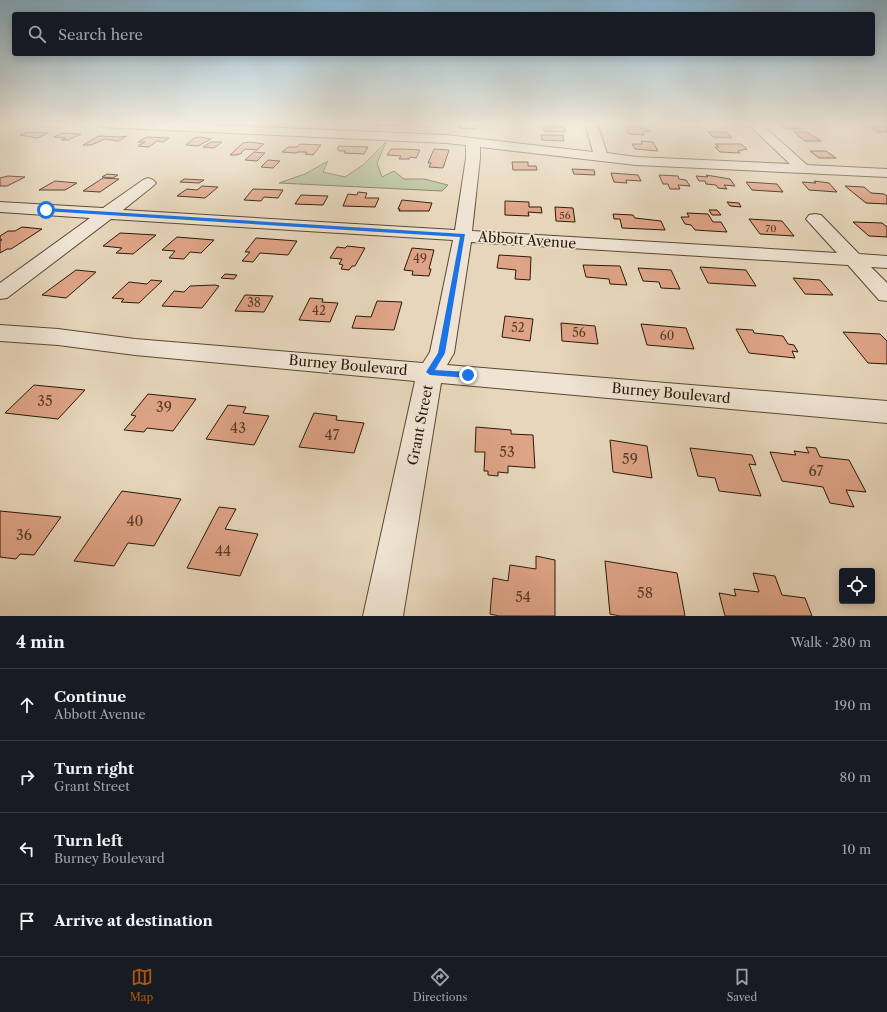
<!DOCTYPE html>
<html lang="en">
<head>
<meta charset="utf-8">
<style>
  :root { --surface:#171b24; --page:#242831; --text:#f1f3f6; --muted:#9ea1a6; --line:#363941; --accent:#b45309 }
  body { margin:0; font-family:"Libre Caslon Text",serif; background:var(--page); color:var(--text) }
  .controls { position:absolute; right:12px; bottom:12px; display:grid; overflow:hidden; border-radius:4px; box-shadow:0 2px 10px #0003 }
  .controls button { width:36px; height:36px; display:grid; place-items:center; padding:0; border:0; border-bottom:1px solid var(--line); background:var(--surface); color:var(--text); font:20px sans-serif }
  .stop { position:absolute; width:12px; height:12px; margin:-9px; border:3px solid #1a73e8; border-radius:50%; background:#fff }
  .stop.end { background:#1a73e8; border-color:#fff; box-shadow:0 1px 4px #0008 }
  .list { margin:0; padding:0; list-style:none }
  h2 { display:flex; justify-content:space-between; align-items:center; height:52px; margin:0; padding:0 16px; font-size:17px }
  h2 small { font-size:13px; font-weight:400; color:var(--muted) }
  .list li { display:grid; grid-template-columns:26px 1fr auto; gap:12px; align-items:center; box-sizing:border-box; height:72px; padding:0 16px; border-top:1px solid var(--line) }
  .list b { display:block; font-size:15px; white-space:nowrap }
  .list p { margin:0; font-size:13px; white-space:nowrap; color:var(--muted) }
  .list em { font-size:13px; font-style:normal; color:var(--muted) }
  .icon { flex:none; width:22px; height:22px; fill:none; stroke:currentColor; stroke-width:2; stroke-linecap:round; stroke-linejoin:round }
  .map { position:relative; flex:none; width:887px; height:616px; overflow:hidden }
  .search { position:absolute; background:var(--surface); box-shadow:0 2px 10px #0003; left:12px; right:12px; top:12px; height:44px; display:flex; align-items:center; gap:10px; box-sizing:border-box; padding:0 14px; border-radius:4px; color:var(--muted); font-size:15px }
  .sheet { height:340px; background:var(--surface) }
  nav { display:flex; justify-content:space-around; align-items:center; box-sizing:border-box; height:56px; border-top:1px solid var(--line); background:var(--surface); font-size:11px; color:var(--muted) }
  nav a { display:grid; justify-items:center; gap:2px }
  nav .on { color:var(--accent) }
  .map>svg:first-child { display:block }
</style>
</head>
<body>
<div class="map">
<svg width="887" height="616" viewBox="0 0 887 616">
  <rect width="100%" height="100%" fill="#e7d6bb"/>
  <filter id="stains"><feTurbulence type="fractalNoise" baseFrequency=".005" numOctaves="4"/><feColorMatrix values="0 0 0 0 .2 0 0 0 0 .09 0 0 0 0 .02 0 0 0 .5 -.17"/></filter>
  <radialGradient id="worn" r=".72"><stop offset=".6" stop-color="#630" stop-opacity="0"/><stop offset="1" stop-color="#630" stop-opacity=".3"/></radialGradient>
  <path fill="#afbf94" stroke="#6e6c4e" d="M386,142L377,163L382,177L394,171L404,179H424L448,185L442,191L279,183L305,174L328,161L323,172L345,177L363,165Z"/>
  <g fill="#dfa487" stroke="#2c1907">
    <path d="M376,123H400L398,126L374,125Z"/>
    <path d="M461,123H480V125H476L475,129L459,128Z"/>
    <path d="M779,123H793L801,129H786Z"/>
    <path d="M873,124L887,125V132H878L871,127H878Z"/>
    <path d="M544,126L564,127L565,132L544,131Z"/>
    <path d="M626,126L641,127V129H647L650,131L643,132L644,135L629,134Z"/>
    <path d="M28,132L48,133L37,138L20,135Z"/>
    <path d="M708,132H726L732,138L713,137Z"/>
    <path d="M794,132H806L821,141H805Z"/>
    <path d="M62,133L81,134L68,140H61L66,138L54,137Z"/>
    <path d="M541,135H563L564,141L542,140Z"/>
    <path d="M99,136L119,137L127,136L118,141L105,139L91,145H83Z"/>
    <path d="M147,137L169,138L163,142L157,141L149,147L138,146L145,142H138Z"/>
    <path d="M200,137L211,139L198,146L186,145L194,138Z"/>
    <path d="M641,141L653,142L658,151L635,149L632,144H642Z"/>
    <path d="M211,142H222L214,148L203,147Z"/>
    <path d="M250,142L264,144L257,150L245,149L241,153H242L237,155H230L243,143Z"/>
    <path d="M300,144L321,145L313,155L305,154L307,152H298L296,153L282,152L288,147H297Z"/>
    <path d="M715,144H741L747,149L738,151L740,153L720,152L715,147H719Z"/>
    <path d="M339,146L368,147L364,154L344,153L345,151H339L337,149Z"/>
    <path d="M391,149H403L420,150L416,158L410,157L409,159H399L401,156L387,155Z"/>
    <path d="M434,149L449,150L443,168L429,167L431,163H428Z"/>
    <path d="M810,151H826L836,158H819Z"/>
    <path d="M254,152L265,153L257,161L245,160Z"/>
    <path d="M268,160L280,161L273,168L261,167Z"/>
    <path d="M512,162H528V166H536L537,170H513Z"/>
    <path d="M572,169L594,170L595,175L574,174Z"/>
    <path d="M611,173L638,175L641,181L626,180L627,183L614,182Z"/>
    <path d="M107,174L118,175L113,178L102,177Z"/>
    <path d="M659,175L678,176L679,179L686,180L690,186L678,185L680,189H670L668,184H663Z"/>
    <path d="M706,175L730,179L735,186L724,185L727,189L718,188L716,185L706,184L705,181H699L696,176L708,177Z"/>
    <path d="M8,176L25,177L7,186H0V178Z"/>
    <path d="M103,178L119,179L100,192L83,191Z"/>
    <path d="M184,179L204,180L199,183L180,182Z"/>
    <path d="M55,181L77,183L65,190H39Z"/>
    <path d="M814,181L829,183L837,192L809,190L802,182L816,183Z"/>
    <path d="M746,182L777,184L783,192L752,190Z"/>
    <path d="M202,186L218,187L205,198L177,196L187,189L197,190Z"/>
    <path d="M845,186L864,187L871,193L884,194L887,196V204L866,203Z"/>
    <path d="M253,189L283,190L278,198L264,197L261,201L244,200Z"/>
    <path d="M358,192L367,193L365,198H379L375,207L343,206L348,194L357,195Z"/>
    <path d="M301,195L328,196L323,205L295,204Z"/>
    <path d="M402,200L432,203L429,211H399L400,209H398Z"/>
    <path d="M505,201L529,202V207H541L542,213L528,212L529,216L505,215Z"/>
    <path d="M727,202L739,203L741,207L730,206Z"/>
    <path d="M555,207L573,208L575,222L556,221Z"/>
    <path d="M709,210H717L721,215H712Z"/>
    <path d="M687,213L708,214L713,222H721L727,232L695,230L691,225L685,224L681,217H689Z"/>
    <path d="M613,214L633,215L635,218L661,221L665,230L622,228L620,219H614Z"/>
    <path d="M749,219L782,221L794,236L760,234Z"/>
    <path d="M853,222L882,223L887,227V237L869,236Z"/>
    <path d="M22,227L42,229L11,249H7L0,253V241L2,240L0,239V236L8,231H15Z"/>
    <path d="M120,233L156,235L133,254L116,253L122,248L103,246Z"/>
    <path d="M177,237L214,240L201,253L190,252L184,259L169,258L175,251L162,250Z"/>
    <path d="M256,238L297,241L288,255L260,253L253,262L242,261L250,252H245Z"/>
    <path d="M347,246L365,248L355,266H352L349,270L341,269L343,265L339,264L342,259L330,258L337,247L345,248Z"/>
    <path d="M412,248L434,250L429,269H431L429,276L412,275L413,271L404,270Z"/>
    <path d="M499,255L531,257L530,280L515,279L516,270L497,268Z"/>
    <path d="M583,265L620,266L627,285L610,284L609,279L586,277Z"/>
    <path d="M700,267L746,270L756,286L708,283Z"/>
    <path d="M638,268L671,270L680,289L661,288L659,282L643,281Z"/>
    <path d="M76,270L96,272L66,298L42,295Z"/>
    <path d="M225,274L237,275L234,279L221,278Z"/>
    <path d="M793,278L820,280L833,295L805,294Z"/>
    <path d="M151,280L162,281L139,303L121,302L124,299L112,298L129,282L147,284Z"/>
    <path d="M215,285L219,286L202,308L162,306L174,291L184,292L190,286Z"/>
    <path d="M245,295L273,296L264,312L235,311Z"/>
    <path d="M310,298L323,299L322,302L338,303L330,322L299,320Z"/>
    <path d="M377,301L402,302L394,330L352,328L356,316L371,317Z"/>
    <path d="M505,316L533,319L530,341L502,337Z"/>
    <path d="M561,323L595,326L598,344L562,341Z"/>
    <path d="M641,324L686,328L694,349L647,345Z"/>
    <path d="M736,329L753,330L754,333L783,336L788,344L794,345L798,352L792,351L795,358L749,353Z"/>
    <path d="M843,332L880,334L887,341V364L868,363Z"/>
    <path d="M34,385L85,390L58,419L5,413Z"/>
    <path d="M148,394L196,399L173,431L147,428L144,432L124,430L136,416L131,415Z"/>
    <path d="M228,405L246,407L243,413L269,416L254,445L206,439Z"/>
    <path d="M314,413L337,416L336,420L364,423L354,453L299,447Z"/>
    <path d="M476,427L511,430V434L533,435L535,468L508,466V473L498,472V476L488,475V471H484L485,452H475Z"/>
    <path d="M610,440L647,446L652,478L613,472Z"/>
    <path d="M806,447L816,448L820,457L849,460L866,492L846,490L854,507L830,503L823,487L782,481L770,452L796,455L794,451L809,453Z"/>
    <path d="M690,448L752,455L756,465L749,464L761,496L719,491L715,478L698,476Z"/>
    <path d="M122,491L181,499L154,546L128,543L114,566L74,561Z"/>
    <path d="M219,507L236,509L225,529L258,534L240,576L187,568Z"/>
    <path d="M0,511L61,517L34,555L20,554L16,559L0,557Z"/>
    <path d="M536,556L555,560V616H499L490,614L493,578L508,581L510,565L536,569Z"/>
    <path d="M605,561L677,573L685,616H620L610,614Z"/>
    <path d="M753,573L775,576L782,595L805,598L812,616H725L719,593L736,596L734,589L759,592Z"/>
  </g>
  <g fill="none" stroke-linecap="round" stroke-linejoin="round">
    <defs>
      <path id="minor" d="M96,123H170L446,135L593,152L585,123H597L607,153L636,157L790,164L747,123H760L807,165L887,169V177L636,165L480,147V158L472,231L837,253L806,219L809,215L815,214L821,215L859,254L887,256V268L871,267L887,283V301L879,300L848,265L471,242L454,353L447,365L887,401V423L441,383L403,616H363L415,381L135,355L58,345L0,341V325L58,329L135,339L423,363L430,352L453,240L111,219L7,298L0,299V283L90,218L0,212V202L103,208L143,180L148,178L153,180L156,183L153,186L123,210L455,230L466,158V145L446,143L102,127L98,126Z"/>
    </defs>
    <use href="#minor" stroke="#5b4834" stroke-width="2"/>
    <use href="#minor" fill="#efe4d3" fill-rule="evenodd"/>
  </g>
  <linearGradient id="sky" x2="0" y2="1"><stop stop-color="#87b6d2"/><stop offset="0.59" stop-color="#f4ede0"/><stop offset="1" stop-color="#f4ede0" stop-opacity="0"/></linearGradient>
  <rect width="887" height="209" fill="url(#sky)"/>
  <path fill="#1a73e8" d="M46,208L465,234L445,353L435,370L468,372L472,375L468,378L430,375L426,372L438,353L460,237L44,211Z"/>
  <g text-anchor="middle" stroke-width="3.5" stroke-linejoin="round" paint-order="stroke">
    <g font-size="10" fill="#593c27">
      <text x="565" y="219">56</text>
      <text x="771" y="232">70</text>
    </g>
    <g font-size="12" fill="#593c27">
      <text x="420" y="263">49</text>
      <text x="254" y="307">38</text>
      <text x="319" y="315">42</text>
      <text x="518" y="332">52</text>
      <text x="579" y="337">56</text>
      <text x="667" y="340">60</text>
    </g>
    <g font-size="14" fill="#2c1907" stroke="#efe4d3">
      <text transform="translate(527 240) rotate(4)" y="5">Abbott Avenue</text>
      <text transform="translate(348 365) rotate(5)" y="5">Burney Boulevard</text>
      <text transform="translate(671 393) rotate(5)" y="5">Burney Boulevard</text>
      <text transform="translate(420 425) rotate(-79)" y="5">Grant Street</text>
    </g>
    <g font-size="14" fill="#593c27">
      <text x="45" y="406">35</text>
      <text x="164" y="412">39</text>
      <text x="238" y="433">43</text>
      <text x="332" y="440">47</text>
      <text x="507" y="457">53</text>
      <text x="630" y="464">59</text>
      <text x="816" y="476">67</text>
      <text x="135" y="526">40</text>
      <text x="24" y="540">36</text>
      <text x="223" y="556">44</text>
      <text x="645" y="598">58</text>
      <text x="523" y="602">54</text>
    </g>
  </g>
  <rect width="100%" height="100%" filter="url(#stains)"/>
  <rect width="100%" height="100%" fill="url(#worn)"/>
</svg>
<div class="controls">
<button><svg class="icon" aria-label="locate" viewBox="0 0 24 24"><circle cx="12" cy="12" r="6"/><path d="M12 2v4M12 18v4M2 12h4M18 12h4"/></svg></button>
</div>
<div class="stop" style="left:46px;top:210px"></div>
<div class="stop end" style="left:468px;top:375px"></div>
<div class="search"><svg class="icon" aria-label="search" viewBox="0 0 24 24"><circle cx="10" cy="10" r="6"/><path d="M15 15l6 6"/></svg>Search here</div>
</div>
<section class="sheet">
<h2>4 min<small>Walk · 280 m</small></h2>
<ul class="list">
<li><svg class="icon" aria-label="ahead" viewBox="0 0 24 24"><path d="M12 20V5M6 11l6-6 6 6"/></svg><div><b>Continue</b><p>Abbott Avenue</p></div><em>190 m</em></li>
<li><svg class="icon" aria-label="right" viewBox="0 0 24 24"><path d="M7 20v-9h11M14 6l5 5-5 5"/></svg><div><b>Turn right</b><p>Grant Street</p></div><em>80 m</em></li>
<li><svg class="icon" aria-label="left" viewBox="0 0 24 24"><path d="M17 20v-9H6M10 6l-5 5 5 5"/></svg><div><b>Turn left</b><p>Burney Boulevard</p></div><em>10 m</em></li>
<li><svg class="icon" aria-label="arrive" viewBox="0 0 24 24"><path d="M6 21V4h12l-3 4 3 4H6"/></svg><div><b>Arrive at destination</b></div></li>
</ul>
</section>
<nav>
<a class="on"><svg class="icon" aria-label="map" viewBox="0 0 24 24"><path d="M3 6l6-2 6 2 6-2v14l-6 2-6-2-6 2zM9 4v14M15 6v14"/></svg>Map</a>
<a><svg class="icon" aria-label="directions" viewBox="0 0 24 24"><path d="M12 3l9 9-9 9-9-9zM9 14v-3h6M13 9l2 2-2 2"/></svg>Directions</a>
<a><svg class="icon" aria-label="saved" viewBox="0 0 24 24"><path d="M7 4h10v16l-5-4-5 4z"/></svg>Saved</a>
</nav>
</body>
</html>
